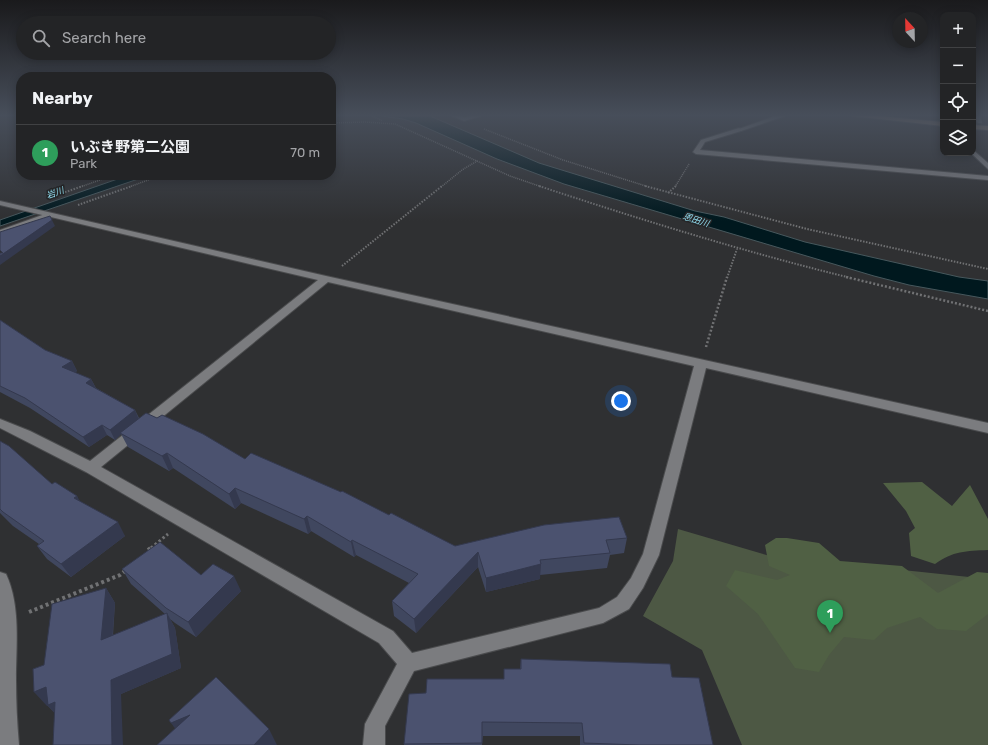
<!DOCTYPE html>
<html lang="en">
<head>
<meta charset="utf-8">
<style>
  :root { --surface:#232426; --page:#2b2c2e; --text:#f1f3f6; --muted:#a3a4a7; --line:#404143; --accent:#68c4f0 }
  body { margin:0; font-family:Rubik,"Noto Sans JP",sans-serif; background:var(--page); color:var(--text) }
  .controls { position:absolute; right:12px; top:12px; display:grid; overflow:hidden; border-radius:8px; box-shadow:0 2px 10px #0003 }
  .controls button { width:36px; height:36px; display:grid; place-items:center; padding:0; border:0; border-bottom:1px solid var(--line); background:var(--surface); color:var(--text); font:20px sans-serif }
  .compass { position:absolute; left:892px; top:12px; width:36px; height:36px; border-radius:50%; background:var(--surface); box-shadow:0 2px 10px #0003; rotate:338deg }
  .you { position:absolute; left:621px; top:401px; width:14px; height:14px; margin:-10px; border:3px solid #fff; border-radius:50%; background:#1a73e8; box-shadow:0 0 0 6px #1a73e833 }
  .badge { display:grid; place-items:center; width:26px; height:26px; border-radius:50%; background:var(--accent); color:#fff; font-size:13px; font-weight:700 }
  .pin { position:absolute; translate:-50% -33px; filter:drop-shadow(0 1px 2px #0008) }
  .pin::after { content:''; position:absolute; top:21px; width:14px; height:12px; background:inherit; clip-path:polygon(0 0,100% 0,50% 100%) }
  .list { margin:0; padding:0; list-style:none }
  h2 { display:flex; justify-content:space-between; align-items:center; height:52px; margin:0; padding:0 16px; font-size:17px }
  h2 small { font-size:13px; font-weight:400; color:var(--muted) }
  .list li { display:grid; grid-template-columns:26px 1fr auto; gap:12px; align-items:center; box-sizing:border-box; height:56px; padding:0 16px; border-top:1px solid var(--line) }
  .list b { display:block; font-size:15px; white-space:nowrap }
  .list p { margin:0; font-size:13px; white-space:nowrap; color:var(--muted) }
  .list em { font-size:13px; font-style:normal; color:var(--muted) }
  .icon { flex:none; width:22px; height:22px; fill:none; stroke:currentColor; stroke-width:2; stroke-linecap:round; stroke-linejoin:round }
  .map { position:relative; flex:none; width:988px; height:745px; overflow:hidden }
  .search { position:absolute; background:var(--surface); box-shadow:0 2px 10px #0003; left:16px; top:16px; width:320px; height:44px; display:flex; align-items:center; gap:10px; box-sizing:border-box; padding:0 14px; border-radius:22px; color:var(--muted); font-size:15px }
  .panel { position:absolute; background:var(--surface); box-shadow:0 2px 10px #0003; left:16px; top:72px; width:320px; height:108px; border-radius:16px }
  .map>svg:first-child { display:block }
</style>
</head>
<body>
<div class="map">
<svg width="988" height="745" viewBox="0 0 988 745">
  <rect width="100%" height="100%" fill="#2f3032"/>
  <path fill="#4d5844" d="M678,529L770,556L988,579V745H742L702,650L643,616L673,561Z"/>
  <g fill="#506044">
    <path d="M922,482L952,506L970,485L988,519V550C966,551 953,551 935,564L911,556L909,533L915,528L906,511L883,483Z"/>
    <path d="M776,538H787L819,543L840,561L902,566L938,593L977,572L988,573V614L966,631L937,629L920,617L887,628L874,640L844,637L829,655L819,672L795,668L758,614L726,586L735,570L777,580L790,575L769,566L765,545Z"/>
  </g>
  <g fill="#00181e" stroke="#47585d">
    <path d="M382,116H430L539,163L695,211L724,217L805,242L959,277L988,281V299L909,285L874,276L564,184L497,159L416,123L403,119Z"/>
    <path d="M129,175H150L0,226V220Z"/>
  </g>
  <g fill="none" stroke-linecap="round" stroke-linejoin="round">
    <defs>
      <g id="service">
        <path d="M452,116H461L467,119L464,121Z"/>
        <path d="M739,128L742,130L741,131L705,142L700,150L988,176V180L696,154L693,152L701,140Z"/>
        <path d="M48,213L55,215L0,236V230Z"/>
      </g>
      <g id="minor">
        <path d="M469,116H481L464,121L461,119Z"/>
        <path d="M775,116H785L741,131L736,130Z"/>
        <path d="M974,116H980L982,123H978Z"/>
        <path d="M973,150L988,163V169L971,153H973Z"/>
        <path d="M0,201L326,276L988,423V433L706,368L659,555L643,588L629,609L603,623L414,671L385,726V745H363L365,724L397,664L379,643L86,472L0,428V419L30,431L90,461L318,280L0,205ZM328,282L694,366L643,554L631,578L617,597L599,608L412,653L393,631L101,467Z"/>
        <path d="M0,572L6,574C21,606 16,646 16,680C16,702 17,723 19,745H0Z"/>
      </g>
      <g id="secondary">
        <path d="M853,116H877L943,122V126Z"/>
        <path d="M973,125L988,126V130L973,129Z"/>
      </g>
    </defs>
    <use href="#service" stroke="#4a4b4d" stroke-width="2"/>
    <use href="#minor" stroke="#4a4b4d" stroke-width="2"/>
    <use href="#secondary" stroke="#4a4b4d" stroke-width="2"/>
    <g stroke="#707173" stroke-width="1.5" stroke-dasharray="1 1" stroke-linecap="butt">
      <path d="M372,116L383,121"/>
      <path d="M331,123L365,122L395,124L510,176L542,187"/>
      <path d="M484,129L563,160L649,187"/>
      <path d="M80,187L114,175"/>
      <path d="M129,187L162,175"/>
      <path d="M441,187L462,170L477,161"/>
      <path d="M675,187L689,164"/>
    </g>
    <g stroke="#707173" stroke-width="2" stroke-dasharray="1.5 1.5" stroke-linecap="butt">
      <path d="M539,186C642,220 745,252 851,278"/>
      <path d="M645,186L807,229L988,269"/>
      <path d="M668,193L676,186"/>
      <path d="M48,198L83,186"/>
      <path d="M78,205L132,186"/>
      <path d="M342,266L442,186"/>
      <path d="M727,278L737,249"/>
    </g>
    <g stroke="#707173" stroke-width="2.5" stroke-dasharray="2 2" stroke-linecap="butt">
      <path d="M846,277L988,311"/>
      <path d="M706,347L727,277"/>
    </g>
    <path stroke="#707173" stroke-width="3" stroke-dasharray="2.5 2.5" stroke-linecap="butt" d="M151,548L168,534"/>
    <g stroke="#707173" stroke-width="4" stroke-dasharray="3 3" stroke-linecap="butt">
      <path d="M148,550L152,547"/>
      <path d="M29,612L120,575L125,571"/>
    </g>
    <use href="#service" fill="#7b7c7f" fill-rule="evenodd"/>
    <use href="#minor" fill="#7b7c7f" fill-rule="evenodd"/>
    <use href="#secondary" fill="#95806d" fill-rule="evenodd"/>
  </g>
  <g fill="#40475f">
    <path d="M0,320L45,350L72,361L77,371L74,373L91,379L96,388L135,410L139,418H157L245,459L389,515L455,546L627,538L624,553L610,555L607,568L540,575V579L486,592L478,567L416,633L394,616L392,601L409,583L356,555L354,557L311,531L308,534L241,503L235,509L173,468L169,471L128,447L121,434L115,440L107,435L89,447L30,408L0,392Z"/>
    <path d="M0,441L52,484L77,496L79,501L125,536L71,577L47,559L37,546L39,544L13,526L0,513Z"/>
    <path d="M122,569L201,575L241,591L196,637L175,623L170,619L175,628L181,668L121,694L55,713L48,706H47L106,588L115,603L113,635L165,614L131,584Z"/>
    <path d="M521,659L672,677L713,745H580V736H483L482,745H404V744L426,693L504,679L520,669Z"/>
  </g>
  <g fill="#34394e">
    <path d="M52,220L55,226L0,265V256Z"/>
    <path d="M72,361L77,371L67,377L62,367Z"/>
    <path d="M91,379L96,389L86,383Z"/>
    <path d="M135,410L139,420L120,433L121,434L115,440L110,430Z"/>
    <path d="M102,425L107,435L89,447L83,437Z"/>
    <path d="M167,453L173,468L169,471L162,456Z"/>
    <path d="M235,488L241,503L235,509L229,494Z"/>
    <path d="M77,496L85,510L74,498Z"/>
    <path d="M307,516L311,531L308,534L304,519Z"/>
    <path d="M118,522L125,536L71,577L61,564Z"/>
    <path d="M352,540L356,555L354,557L351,542Z"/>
    <path d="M478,552V567L416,633L414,619Z"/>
    <path d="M541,564L540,579L486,592V578Z"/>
    <path d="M234,576L241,591L196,637L188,622Z"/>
    <path d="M106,588L115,603L111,654L101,640Z"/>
    <path d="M167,613L175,628L181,668L121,694L123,745H112L111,680Z"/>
    <path d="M46,687L68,715L60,719L48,706H47L34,692Z"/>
    <path d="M190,715L185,742L171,723Z"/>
    <path d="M269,729L277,745H254Z"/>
  </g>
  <g fill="#4b526f" stroke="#34394e">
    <path d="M50,216L52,220L0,256V253H3L0,250V232Z"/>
    <path d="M0,320L45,350L72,361L62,367L91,379L86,383L135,410L110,430L102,425L83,437L25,398L0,386Z"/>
    <path d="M146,413L157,418L162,415L203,434L245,459L251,453L341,492L342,491L389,515L391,513L455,546L544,525L619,517L627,538L606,540L610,553L540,560L541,564L486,578L478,552L414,619L392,601L418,574L352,540L351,542L307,516L304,519L235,488L229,494L167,453L162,456L120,433Z"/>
    <path d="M0,441L9,446L52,484L55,482L77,496L74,498L118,522L61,564L37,546L44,541L3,512L0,509Z"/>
    <path d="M160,542L201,575L213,564L234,576L188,622L166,608L122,569Z"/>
    <path d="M106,588L101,640L167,613L172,654L111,680L112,745H53L55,702L48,705L46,687L34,692L33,669L44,665L52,604Z"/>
    <path d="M521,659L670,664L672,677L699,678L713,745H639L584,743L582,723L482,722V743L404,744L409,694L426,693L427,679H504V669H521Z"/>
    <path d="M216,677L269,729L254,745H157L190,715L171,723L169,720Z"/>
  </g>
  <linearGradient id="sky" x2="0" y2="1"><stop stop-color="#1a1a1c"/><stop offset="0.52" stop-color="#474e5a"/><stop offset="1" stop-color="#474e5a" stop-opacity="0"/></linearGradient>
  <rect width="988" height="221" fill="url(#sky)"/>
  <g text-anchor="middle" stroke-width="3" stroke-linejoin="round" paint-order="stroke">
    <g font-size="9" font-style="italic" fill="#90dbed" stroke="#252628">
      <text transform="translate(55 193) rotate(-19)" y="3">岩川</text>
      <text transform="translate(696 220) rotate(18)" y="3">恩田川</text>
    </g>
  </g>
</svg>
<div class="controls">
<button>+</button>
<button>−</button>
<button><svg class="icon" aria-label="locate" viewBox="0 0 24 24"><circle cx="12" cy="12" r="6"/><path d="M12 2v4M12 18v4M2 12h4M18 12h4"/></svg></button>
<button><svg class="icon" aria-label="layers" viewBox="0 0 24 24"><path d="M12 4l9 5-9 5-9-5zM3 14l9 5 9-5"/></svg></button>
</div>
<svg class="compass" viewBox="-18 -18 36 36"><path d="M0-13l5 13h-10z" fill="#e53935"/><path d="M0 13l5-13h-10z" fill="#a3a4a7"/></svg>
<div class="you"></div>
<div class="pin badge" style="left:830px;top:633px;background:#2e9e5b">1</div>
<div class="search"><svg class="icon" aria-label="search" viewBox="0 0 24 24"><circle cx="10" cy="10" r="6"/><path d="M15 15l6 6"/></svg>Search here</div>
<section class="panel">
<h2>Nearby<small></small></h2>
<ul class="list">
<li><span class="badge" style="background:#2e9e5b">1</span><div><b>いぶき野第二公園</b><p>Park</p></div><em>70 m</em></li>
</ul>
</section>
</div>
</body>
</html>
